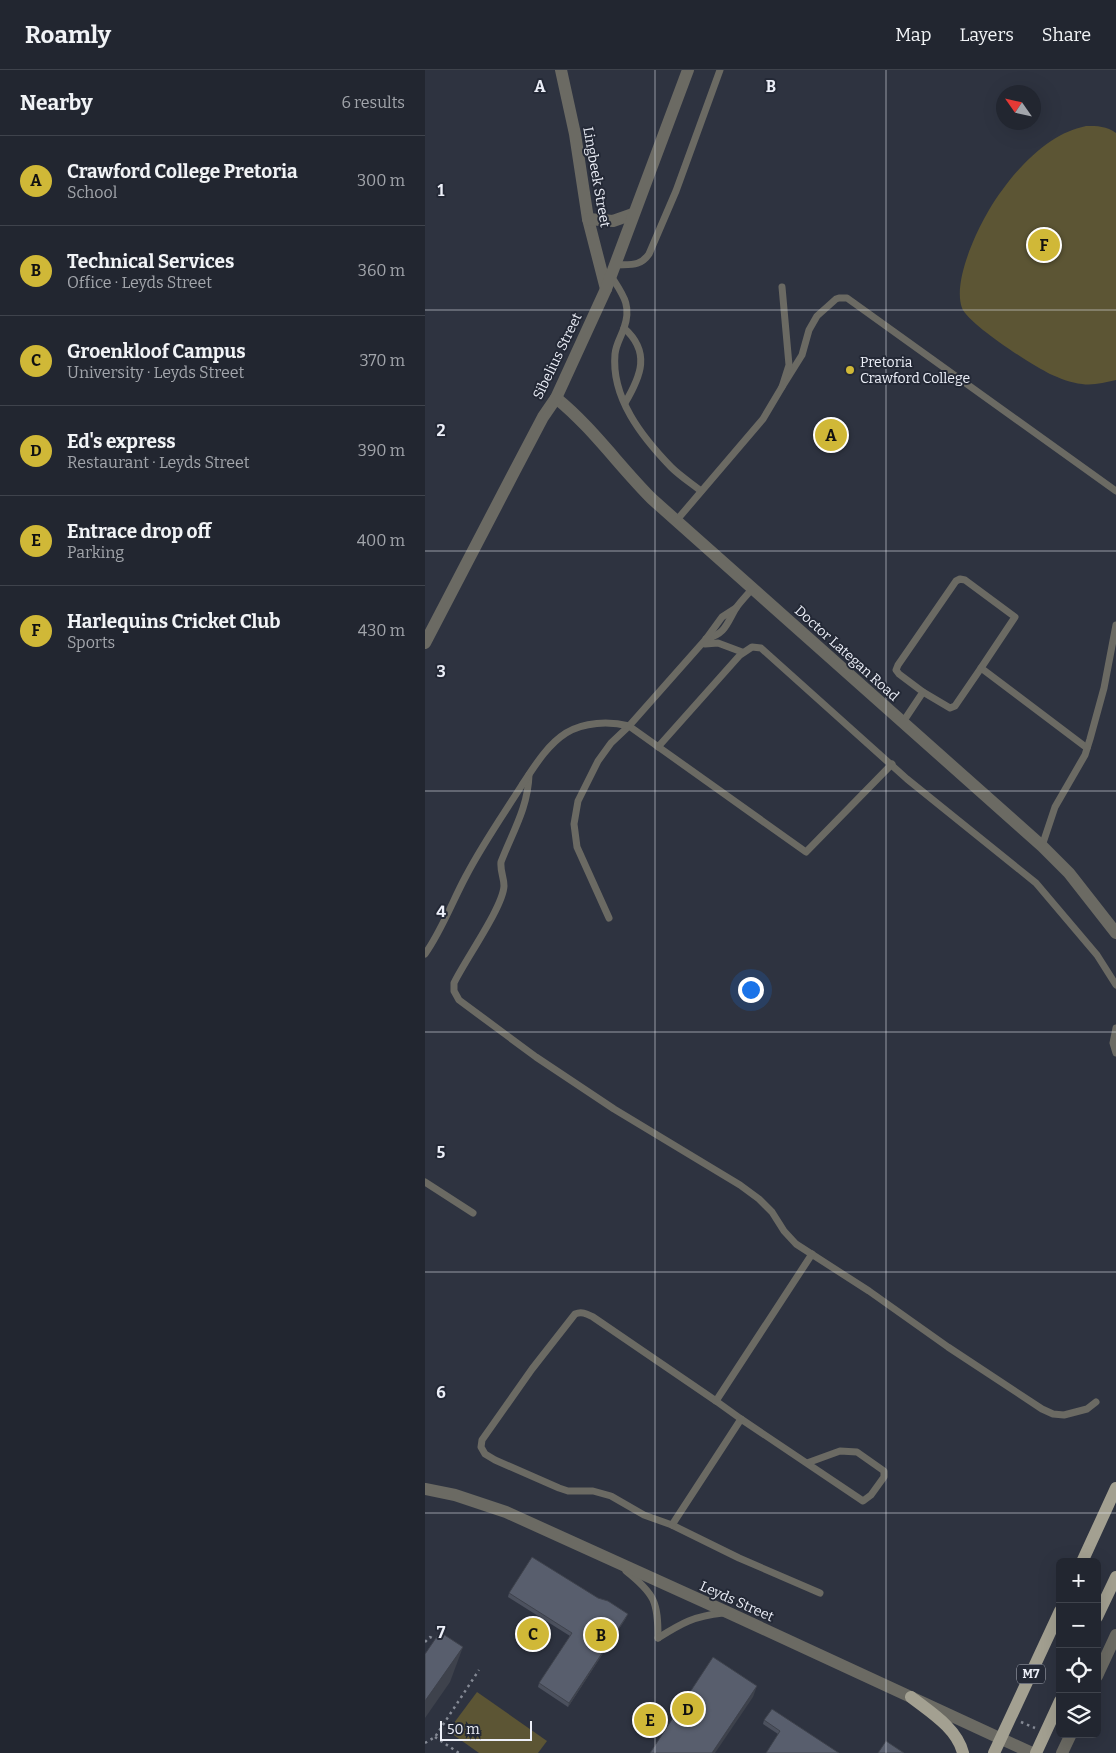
<!DOCTYPE html>
<html lang="en">
<head>
<meta charset="utf-8">
<style>
  :root { --surface:#222630; --page:#2a2e38; --text:#f1f3f6; --muted:#a2a5ab; --line:#3f434c; --accent:#d0b837 }
  body { margin:0; font-family:Bitter,serif; background:var(--page); color:var(--text) }
  .controls { position:absolute; right:15px; bottom:15px; display:grid; overflow:hidden; border-radius:8px; box-shadow:0 5px 20px #0002 }
  .controls button { width:45px; height:45px; display:grid; place-items:center; padding:0; border:0; border-bottom:1px solid var(--line); background:var(--surface); color:var(--text); font:25px sans-serif }
  .compass { position:absolute; left:571px; top:15px; width:45px; height:45px; border-radius:50%; background:var(--surface); box-shadow:0 5px 20px #0002; rotate:304deg }
  .scale { position:absolute; left:15px; bottom:12px; width:92px; box-sizing:border-box; padding-left:5px; border:2px solid #eceff8; border-top:0; font-size:14px; line-height:18px; white-space:nowrap; color:#eceff8; -webkit-text-stroke:4px #242936; paint-order:stroke }
  .you { position:absolute; left:325px; top:919px; width:18px; height:18px; margin:-12px; border:4px solid #fff; border-radius:50%; background:#1a73e8; box-shadow:0 0 0 8px #1a73e833 }
  .badge { display:grid; place-items:center; width:32px; height:32px; border-radius:50%; background:var(--accent); color:#111; font-size:16px; font-weight:700 }
  .pin { position:absolute; translate:-50% -50%; border:2px solid #fff; box-shadow:0 1px 5px #0006 }
  .list { margin:0; padding:0; list-style:none }
  h2 { display:flex; justify-content:space-between; align-items:center; height:65px; margin:0; padding:0 20px; font-size:21px }
  h2 small { font-size:16px; font-weight:400; color:var(--muted) }
  .list li { display:grid; grid-template-columns:32px 1fr auto; gap:15px; align-items:center; box-sizing:border-box; height:90px; padding:0 20px; border-top:1px solid var(--line) }
  .list b { display:block; font-size:19px; white-space:nowrap }
  .list p { margin:0; font-size:16px; white-space:nowrap; color:var(--muted) }
  .list em { font-size:16px; font-style:normal; color:var(--muted) }
  .icon { flex:none; width:28px; height:28px; fill:none; stroke:currentColor; stroke-width:2; stroke-linecap:round; stroke-linejoin:round }
  .map { position:relative; flex:none; width:691px; height:1683px; overflow:hidden }
  header { display:flex; align-items:center; gap:30px; box-sizing:border-box; height:70px; padding:0 25px; background:var(--surface); border-bottom:1px solid var(--line) }
  header strong { font-size:24px }
  nav { display:flex; gap:28px; margin-inline-start:auto; font-size:18px }
  main { display:flex }
  aside { flex:1; background:var(--surface) }
  .map>svg:first-child { display:block }
</style>
</head>
<body>
<header>
<strong>Roamly</strong>
<nav><a>Map</a><a>Layers</a><a>Share</a></nav>
</header>
<main>
<aside>
<h2>Nearby<small>6 results</small></h2>
<ul class="list">
<li><span class="badge">A</span><div><b>Crawford College Pretoria</b><p>School</p></div><em>300 m</em></li>
<li><span class="badge">B</span><div><b>Technical Services</b><p>Office · Leyds Street</p></div><em>360 m</em></li>
<li><span class="badge">C</span><div><b>Groenkloof Campus</b><p>University · Leyds Street</p></div><em>370 m</em></li>
<li><span class="badge">D</span><div><b>Ed's express</b><p>Restaurant · Leyds Street</p></div><em>390 m</em></li>
<li><span class="badge">E</span><div><b>Entrace drop off</b><p>Parking</p></div><em>400 m</em></li>
<li><span class="badge">F</span><div><b>Harlequins Cricket Club</b><p>Sports</p></div><em>430 m</em></li>
</ul>
</aside>
<div class="map">
<svg width="691" height="1683" viewBox="0 0 691 1683">
  <rect width="100%" height="100%" fill="#2e3340"/>
  <g fill="#5c5534">
    <path d="M661,56C672,56 682,56 691,63V310C680,312 668,316 657,314C646,313 634,308 625,304C607,295 544,255 537,238C526,208 559,143 578,119C591,101 608,83 626,71C638,63 648,59 661,56Z"/>
    <path d="M52,1622L122,1671L113,1683H54L23,1661Z"/>
  </g>
  <g fill="none" stroke-linecap="round" stroke-linejoin="round">
    <g stroke="#858a95" stroke-width="2.5" stroke-dasharray="2.5 4" stroke-linecap="butt">
      <path d="M0,1572L5,1567L12,1571"/>
      <path d="M596,1652L610,1658"/>
      <path d="M10,1667L34,1683"/>
      <path d="M0,1673L10,1667L54,1600"/>
    </g>
    <g stroke="#6b6a63" stroke-width="7">
      <path d="M190,195C205,194 215,197 224,184L251,121L295,0"/>
      <path d="M186,206C198,225 207,235 199,258C196,267 191,274 190,284C186,328 217,367 246,397C255,406 266,413 276,421"/>
      <path d="M199,258C226,282 216,306 200,333"/>
      <path d="M357,317L377,285L384,260L392,246L411,229L414,228H422L691,421"/>
      <path d="M251,451L338,349L357,317L364,295L357,217"/>
      <path d="M281,569C301,564 302,553 311,538C316,531 322,525 328,518"/>
      <path d="M280,574L293,573L317,582"/>
      <path d="M498,622L525,638L530,636L556,598"/>
      <path d="M478,652L498,622L474,604L471,600L473,595L531,511L535,509L540,510L590,547L556,598L662,678"/>
      <path d="M233,677L315,585L327,577L336,578L482,709L611,813L672,885L691,915"/>
      <path d="M104,705C103,738 87,763 76,792C75,801 79,807 79,816C78,837 40,890 29,913V921L34,930L111,987L189,1039L315,1115L334,1129L347,1142L359,1161L371,1174L444,1221L523,1277L617,1339L628,1344L639,1345L662,1339L671,1332"/>
      <path d="M617,776L630,737L660,685L665,669L679,618L691,555"/>
      <path d="M184,848L152,777L149,754L153,731L173,691L186,673L204,656L281,569L297,547L311,538"/>
      <path d="M0,884C17,860 27,832 41,806C57,775 78,745 97,715C109,697 122,675 141,663C159,652 184,651 204,656L381,782L467,694"/>
      <path d="M691,958L688,973L691,983"/>
      <path d="M0,1112L48,1143"/>
      <path d="M291,1331L168,1247C162,1244 157,1241 150,1244L107,1299L57,1370L56,1377L60,1384L70,1390L134,1418L143,1421H168L186,1426L219,1445L247,1455L314,1488L395,1523"/>
      <path d="M382,1393L415,1381L432,1382L459,1401V1407L446,1425L438,1431L316,1349L291,1331L387,1184"/>
      <path d="M247,1455L316,1349"/>
      <path d="M201,1501C230,1524 233,1532 233,1568"/>
      <path d="M233,1568C257,1553 269,1546 298,1543"/>
    </g>
    <g stroke="#6b6a63" stroke-width="12">
      <path d="M136,0L150,64L163,149L181,219"/>
      <path d="M163,149L188,151L208,144"/>
      <path d="M131,328C167,357 194,396 227,429L617,776L644,803L691,863"/>
      <path d="M0,573L87,406L118,347L131,328L181,219L263,0"/>
      <path d="M0,1419L30,1425L81,1442L304,1543L607,1683"/>
      <path d="M672,1606L691,1565"/>
      <path d="M637,1683L646,1664"/>
    </g>
    <g stroke="#a3a091" stroke-width="12">
      <path d="M657,1492L691,1418"/>
      <path d="M672,1547L691,1507"/>
      <path d="M486,1627C505,1642 532,1658 538,1683"/>
      <path d="M569,1683L635,1541"/>
      <path d="M611,1683L635,1631"/>
    </g>
  </g>
  <g fill="#4c515e">
    <path d="M84,1523L201,1548L143,1637L113,1617L114,1613L145,1566L83,1527Z"/>
    <path d="M339,1650L414,1683L353,1664L338,1654Z"/>
  </g>
  <g fill="#3e424c">
    <path d="M203,1544L201,1548L143,1637L144,1633Z"/>
    <path d="M38,1577L25,1612L0,1648V1631Z"/>
    <path d="M332,1616L328,1627L290,1683H287Z"/>
  </g>
  <g fill="#585e6d" stroke="#3e424c">
    <path d="M107,1487L173,1528L183,1531L203,1544L144,1633L114,1613L147,1563L84,1523Z"/>
    <path d="M15,1562L38,1577L0,1631V1584Z"/>
    <path d="M288,1587L332,1616L287,1683H225Z"/>
    <path d="M347,1639L414,1683H341L355,1661L339,1650Z"/>
    <path d="M461,1671L479,1683H453Z"/>
  </g>
  <path fill="none" stroke="#eceff8" stroke-width="1" stroke-opacity="0.55" d="M230,0V1683M461,0V1683M0,240H691M0,481H691M0,721H691M0,962H691M0,1202H691M0,1443H691"/>
  <circle fill="#d0b837" stroke="#242936" stroke-width="2" cx="425" cy="300" r="5"/>
  <g text-anchor="middle" stroke-width="4" stroke-linejoin="round" paint-order="stroke">
    <rect fill="#242936" stroke="#b0b4be" stroke-width="1" x="592" y="1594.5" width="28" height="19" rx="4"/>
    <g font-size="12" font-weight="bold" fill="#eceff8">
      <text x="606" y="1608">M7</text>
    </g>
    <g font-size="14" fill="#eceff8" stroke="#242936">
      <text transform="translate(172 107) rotate(80)" y="5">Lingbeek Street</text>
      <text transform="translate(132 286) rotate(-64)" y="5">Sibelius Street</text>
      <text transform="translate(422 583) rotate(42)" y="5">Doctor Lategan Road</text>
      <text transform="translate(312 1531) rotate(24)" y="5">Leyds Street</text>
    </g>
    <g font-size="14" fill="#eceff8" stroke="#242936" text-anchor="start">
      <text x="435" y="297">Pretoria<tspan x="435" dy="16">Crawford College</tspan></text>
    </g>
  </g>
  <g font-size="16" text-anchor="middle" font-weight="bold" fill="#eceff8" stroke="#242936" stroke-width="4" stroke-linejoin="round" paint-order="stroke">
    <text x="115" y="22">A</text>
    <text x="346" y="22">B</text>
    <text x="16" y="126">1</text>
    <text x="16" y="366">2</text>
    <text x="16" y="607">3</text>
    <text x="16" y="847">4</text>
    <text x="16" y="1088">5</text>
    <text x="16" y="1328">6</text>
    <text x="16" y="1568">7</text>
  </g>
</svg>
<div class="controls">
<button>+</button>
<button>−</button>
<button><svg class="icon" aria-label="locate" viewBox="0 0 24 24"><circle cx="12" cy="12" r="6"/><path d="M12 2v4M12 18v4M2 12h4M18 12h4"/></svg></button>
<button><svg class="icon" aria-label="layers" viewBox="0 0 24 24"><path d="M12 4l9 5-9 5-9-5zM3 14l9 5 9-5"/></svg></button>
</div>
<svg class="compass" viewBox="-18 -18 36 36"><path d="M0-13l5 13h-10z" fill="#e53935"/><path d="M0 13l5-13h-10z" fill="#a2a5ab"/></svg>
<div class="scale">50 m</div>
<div class="you"></div>
<div class="pin badge" style="left:406px;top:365px">A</div>
<div class="pin badge" style="left:176px;top:1565px">B</div>
<div class="pin badge" style="left:108px;top:1564px">C</div>
<div class="pin badge" style="left:263px;top:1639px">D</div>
<div class="pin badge" style="left:225px;top:1650px">E</div>
<div class="pin badge" style="left:619px;top:175px">F</div>
</div>
</main>
</body>
</html>
